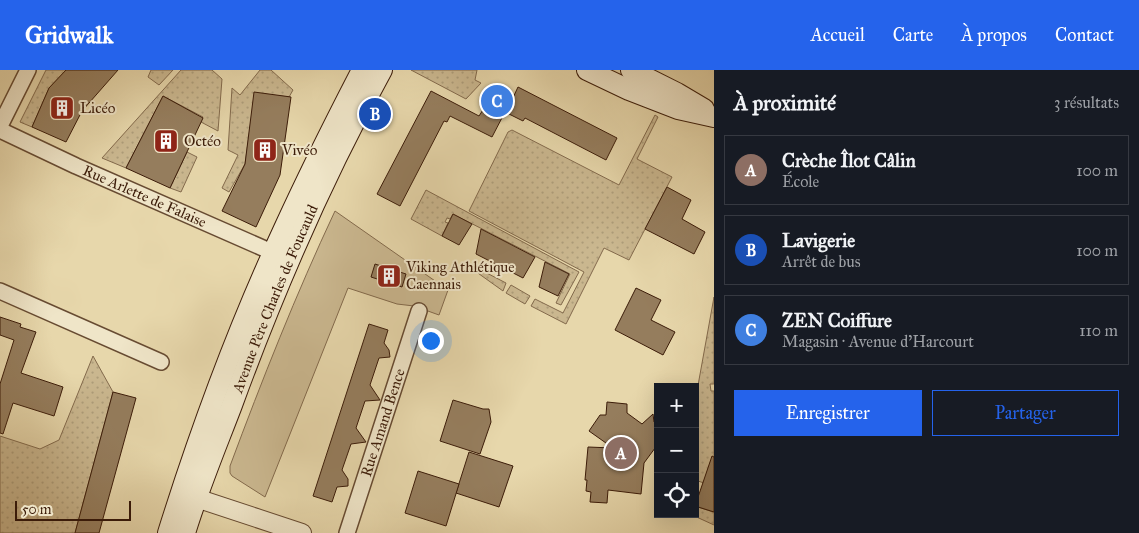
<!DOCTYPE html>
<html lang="fr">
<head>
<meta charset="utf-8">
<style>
  :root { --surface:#171b24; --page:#242831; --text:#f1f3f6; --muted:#9ea1a6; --line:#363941; --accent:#2563eb }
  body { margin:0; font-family:"IM FELL Great Primer",serif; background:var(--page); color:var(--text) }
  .controls { position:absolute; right:15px; bottom:15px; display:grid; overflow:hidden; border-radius:0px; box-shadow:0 5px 20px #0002 }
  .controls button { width:45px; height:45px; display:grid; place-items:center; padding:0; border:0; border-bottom:1px solid var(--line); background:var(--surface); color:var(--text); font:25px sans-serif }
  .scale { position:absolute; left:15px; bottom:12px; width:116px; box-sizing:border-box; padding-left:5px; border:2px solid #3c1c09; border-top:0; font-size:14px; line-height:18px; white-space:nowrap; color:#3c1c09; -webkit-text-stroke:4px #efe5c8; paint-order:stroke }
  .you { position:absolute; left:430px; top:270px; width:18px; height:18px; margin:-12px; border:4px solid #fff; border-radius:50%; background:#1a73e8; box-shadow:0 0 0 8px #1a73e833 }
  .badge { display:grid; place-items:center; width:32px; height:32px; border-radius:50%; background:var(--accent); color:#fff; font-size:16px; font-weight:700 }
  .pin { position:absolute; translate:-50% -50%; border:2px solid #fff; box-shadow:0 1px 5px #0006 }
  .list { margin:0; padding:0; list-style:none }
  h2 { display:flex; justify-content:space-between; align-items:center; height:65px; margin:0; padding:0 20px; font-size:21px }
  h2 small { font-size:16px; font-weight:400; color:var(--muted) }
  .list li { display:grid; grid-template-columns:32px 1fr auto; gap:15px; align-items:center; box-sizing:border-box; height:70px; margin:0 10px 10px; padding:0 10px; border:1px solid var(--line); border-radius:0px }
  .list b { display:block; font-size:19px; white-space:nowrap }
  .list p { margin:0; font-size:16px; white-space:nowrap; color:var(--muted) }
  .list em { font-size:16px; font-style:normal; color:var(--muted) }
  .actions { display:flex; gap:10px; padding:15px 20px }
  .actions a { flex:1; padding:11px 0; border:1px solid var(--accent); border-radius:0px; text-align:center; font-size:18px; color:var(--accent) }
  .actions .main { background:var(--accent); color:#fff }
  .icon { flex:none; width:28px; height:28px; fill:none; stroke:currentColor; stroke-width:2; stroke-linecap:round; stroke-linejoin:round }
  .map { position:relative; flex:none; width:714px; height:463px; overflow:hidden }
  header { display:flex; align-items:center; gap:30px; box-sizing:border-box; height:70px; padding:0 25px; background:var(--accent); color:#fff }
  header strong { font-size:24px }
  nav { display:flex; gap:28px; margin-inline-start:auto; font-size:18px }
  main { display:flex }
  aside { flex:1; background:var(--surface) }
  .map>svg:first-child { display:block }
</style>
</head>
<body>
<header>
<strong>Gridwalk</strong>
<nav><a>Accueil</a><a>Carte</a><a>À propos</a><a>Contact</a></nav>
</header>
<main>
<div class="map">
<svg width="714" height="463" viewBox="0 0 714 463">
  <defs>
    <pattern id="green-dots" width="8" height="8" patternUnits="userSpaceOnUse" patternTransform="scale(1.25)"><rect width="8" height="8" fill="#cab78f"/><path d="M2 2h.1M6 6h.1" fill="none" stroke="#ae9d7a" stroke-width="1.8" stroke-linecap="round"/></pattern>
  </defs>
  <rect width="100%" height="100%" fill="#e7d7ab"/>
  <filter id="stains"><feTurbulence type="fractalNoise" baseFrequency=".004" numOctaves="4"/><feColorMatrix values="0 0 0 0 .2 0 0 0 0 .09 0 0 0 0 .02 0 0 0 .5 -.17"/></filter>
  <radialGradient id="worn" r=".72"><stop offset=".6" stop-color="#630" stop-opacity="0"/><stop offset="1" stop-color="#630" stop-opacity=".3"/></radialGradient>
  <g fill="url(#green-dots)" stroke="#836a4c">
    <path d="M46,0H66L49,18L32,57L20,52Z"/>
    <path d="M151,0H173L159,15L148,7Z"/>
    <path d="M181,0H212L222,9L218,61L201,52L203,47L163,26L126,98L102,88Z"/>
    <path d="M260,0H271L293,20L289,27L255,23L245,94L229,122L222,118L238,85L228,80L232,18L240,25Z"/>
    <path d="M411,0H477L475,10L481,13L466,29Z"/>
    <path d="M655,45L658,47L637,89L672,107L629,190L604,178L566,254L531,236L535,229L563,243L584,202L469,141L508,62L512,60L619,115Z"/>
    <path d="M187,82L197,87L181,122L170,118Z"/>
    <path d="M426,120L579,202L561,235L556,233L570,204L453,144L450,149L447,148L445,152L448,153L442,166L411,149Z"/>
    <path d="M474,198H477L506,213L503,221L475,201Z"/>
    <path d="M511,215L530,226L525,234L506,223Z"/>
    <path d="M714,227V314H710L711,321H714V391L711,390L704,413L695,410V332Z"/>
    <path d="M93,286L113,322L75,463H0V366L40,379L59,370Z"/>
    <path d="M695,436L713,442L714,440V455L690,444H695Z"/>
  </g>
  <path fill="#cab78f" stroke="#836a4c" d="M335,141L448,220L439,245L414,236L397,234L348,218L265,427L232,406L230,403V396C262,310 296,224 335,141Z"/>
  <g fill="#957d5d" stroke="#3c1c09">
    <path d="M66,0H118L82,41L66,72L32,57L49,18Z"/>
    <path d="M518,17L617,68L606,90L525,48L523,51L505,42L492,67L450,46L447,52L444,51L400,136L377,124L431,21L479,46L494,23L511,32Z"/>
    <path d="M254,22L291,27L280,105L256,157L222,141L245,94Z"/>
    <path d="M163,26L203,48L170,118L126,98Z"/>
    <path d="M667,117L691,130L682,149L705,162L694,184L645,159Z"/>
    <path d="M453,144L472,154L459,175L442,166Z"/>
    <path d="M481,159L535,187L523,208L476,184Z"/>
    <path d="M545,192L569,204L558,226L539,217Z"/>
    <path d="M375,194L406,204L402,217L371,207Z"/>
    <path d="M636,218L661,230L651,250L675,262L663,285L615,260Z"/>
    <path d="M0,247L21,254L20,257L36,262L21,303L63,317L54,346L13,333L3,364L0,363V314L14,270L0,265Z"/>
    <path d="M369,254L388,260L384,273L389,280L390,287L379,288L370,315L380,330L365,331L356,358L366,372L351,374L342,400L348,409V416L337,417L332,432L313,426Z"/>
    <path d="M113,322L136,328L99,463H75Z"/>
    <path d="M453,330L483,339H489L491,352L480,384L440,371Z"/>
    <path d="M607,332L627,334V343L642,354L653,344L654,352L658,353V374L644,393L641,424L608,420L607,433L590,432L591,422L586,421L587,410H585L588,377L613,378L589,361L600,345H606Z"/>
    <path d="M469,382L513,396L499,437L456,423Z"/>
    <path d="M712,386L714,387V442L695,436Z"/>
    <path d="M418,401L459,414L446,456L405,443Z"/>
  </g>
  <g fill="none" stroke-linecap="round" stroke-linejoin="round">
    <defs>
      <g id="minor">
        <path d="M0,56L28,0"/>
        <path id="s1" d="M0,60L76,96L281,186"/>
        <path d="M0,221L161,292"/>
        <path id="s2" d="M347,463L419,241"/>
      </g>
      <path id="tertiary" d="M184,424L302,463"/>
      <g id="secondary">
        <path d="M587,0L629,20L678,39L714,47"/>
        <path d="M631,0L677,23L704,39"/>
        <path d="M168,463C200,361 237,260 282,163C307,108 334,54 362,0"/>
        <path id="s3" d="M185,463C198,420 216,377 232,335C274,220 323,107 382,0"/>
      </g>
    </defs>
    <use href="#minor" stroke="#674b32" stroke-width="18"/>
    <use href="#tertiary" stroke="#674b32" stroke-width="20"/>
    <use href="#secondary" stroke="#3c1c09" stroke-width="22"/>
    <use href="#minor" stroke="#efe5c8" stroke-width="15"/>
    <use href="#tertiary" stroke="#efe5c8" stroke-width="18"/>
    <use href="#secondary" stroke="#efe5c8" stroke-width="20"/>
  </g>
  <defs>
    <symbol id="building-square" viewBox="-11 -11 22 22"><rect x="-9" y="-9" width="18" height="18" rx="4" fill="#8f2418" stroke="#efe5c8"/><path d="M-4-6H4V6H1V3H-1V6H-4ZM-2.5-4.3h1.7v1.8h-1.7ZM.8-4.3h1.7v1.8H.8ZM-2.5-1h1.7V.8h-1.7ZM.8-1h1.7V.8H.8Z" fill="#fff"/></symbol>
  </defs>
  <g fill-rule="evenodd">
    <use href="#building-square" x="48" y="24" width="28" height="28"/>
    <use href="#building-square" x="152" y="57" width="28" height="28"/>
    <use href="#building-square" x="251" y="66" width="28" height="28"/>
    <use href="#building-square" x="375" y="192" width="28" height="28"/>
  </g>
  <g text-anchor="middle" stroke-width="4" stroke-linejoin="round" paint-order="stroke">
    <g font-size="15" fill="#3c1c09" stroke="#efe5c8" text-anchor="start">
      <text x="80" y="43">Licéo</text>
      <text x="184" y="76">Octéo</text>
      <text x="282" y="85">Vivéo</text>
      <text x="406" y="202">Viking Athlétique<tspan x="406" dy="17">Caennais</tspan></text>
    </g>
    <g font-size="15" fill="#3c1c09" stroke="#efe5c8">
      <text dy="5" stroke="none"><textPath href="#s1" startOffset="159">Rue Arlette de Falaise</textPath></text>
      <text dy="5" stroke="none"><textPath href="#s3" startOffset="251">Avenue Père Charles de Foucauld</textPath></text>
      <text dy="5" stroke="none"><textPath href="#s2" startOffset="116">Rue Amand Bence</textPath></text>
    </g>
  </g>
  <rect width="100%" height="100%" filter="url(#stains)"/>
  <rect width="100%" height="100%" fill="url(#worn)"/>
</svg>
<div class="controls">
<button>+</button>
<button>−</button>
<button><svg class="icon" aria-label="locate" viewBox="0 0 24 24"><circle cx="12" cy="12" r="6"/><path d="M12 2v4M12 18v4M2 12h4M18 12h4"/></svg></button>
</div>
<div class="scale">50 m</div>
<div class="you"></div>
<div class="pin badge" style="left:621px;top:383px;background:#8d6e63">A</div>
<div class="pin badge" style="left:375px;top:44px;background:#1a4fb4">B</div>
<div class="pin badge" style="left:497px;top:31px;background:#3f7fe0">C</div>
</div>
<aside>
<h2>À proximité<small>3 résultats</small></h2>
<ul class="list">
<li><span class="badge" style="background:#8d6e63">A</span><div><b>Crèche Îlot Câlin</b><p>École</p></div><em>100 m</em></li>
<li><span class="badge" style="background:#1a4fb4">B</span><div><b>Lavigerie</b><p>Arrêt de bus</p></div><em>100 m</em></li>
<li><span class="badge" style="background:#3f7fe0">C</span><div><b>ZEN Coiffure</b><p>Magasin · Avenue d'Harcourt</p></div><em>110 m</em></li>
</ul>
<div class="actions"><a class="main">Enregistrer</a><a>Partager</a></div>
</aside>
</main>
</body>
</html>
